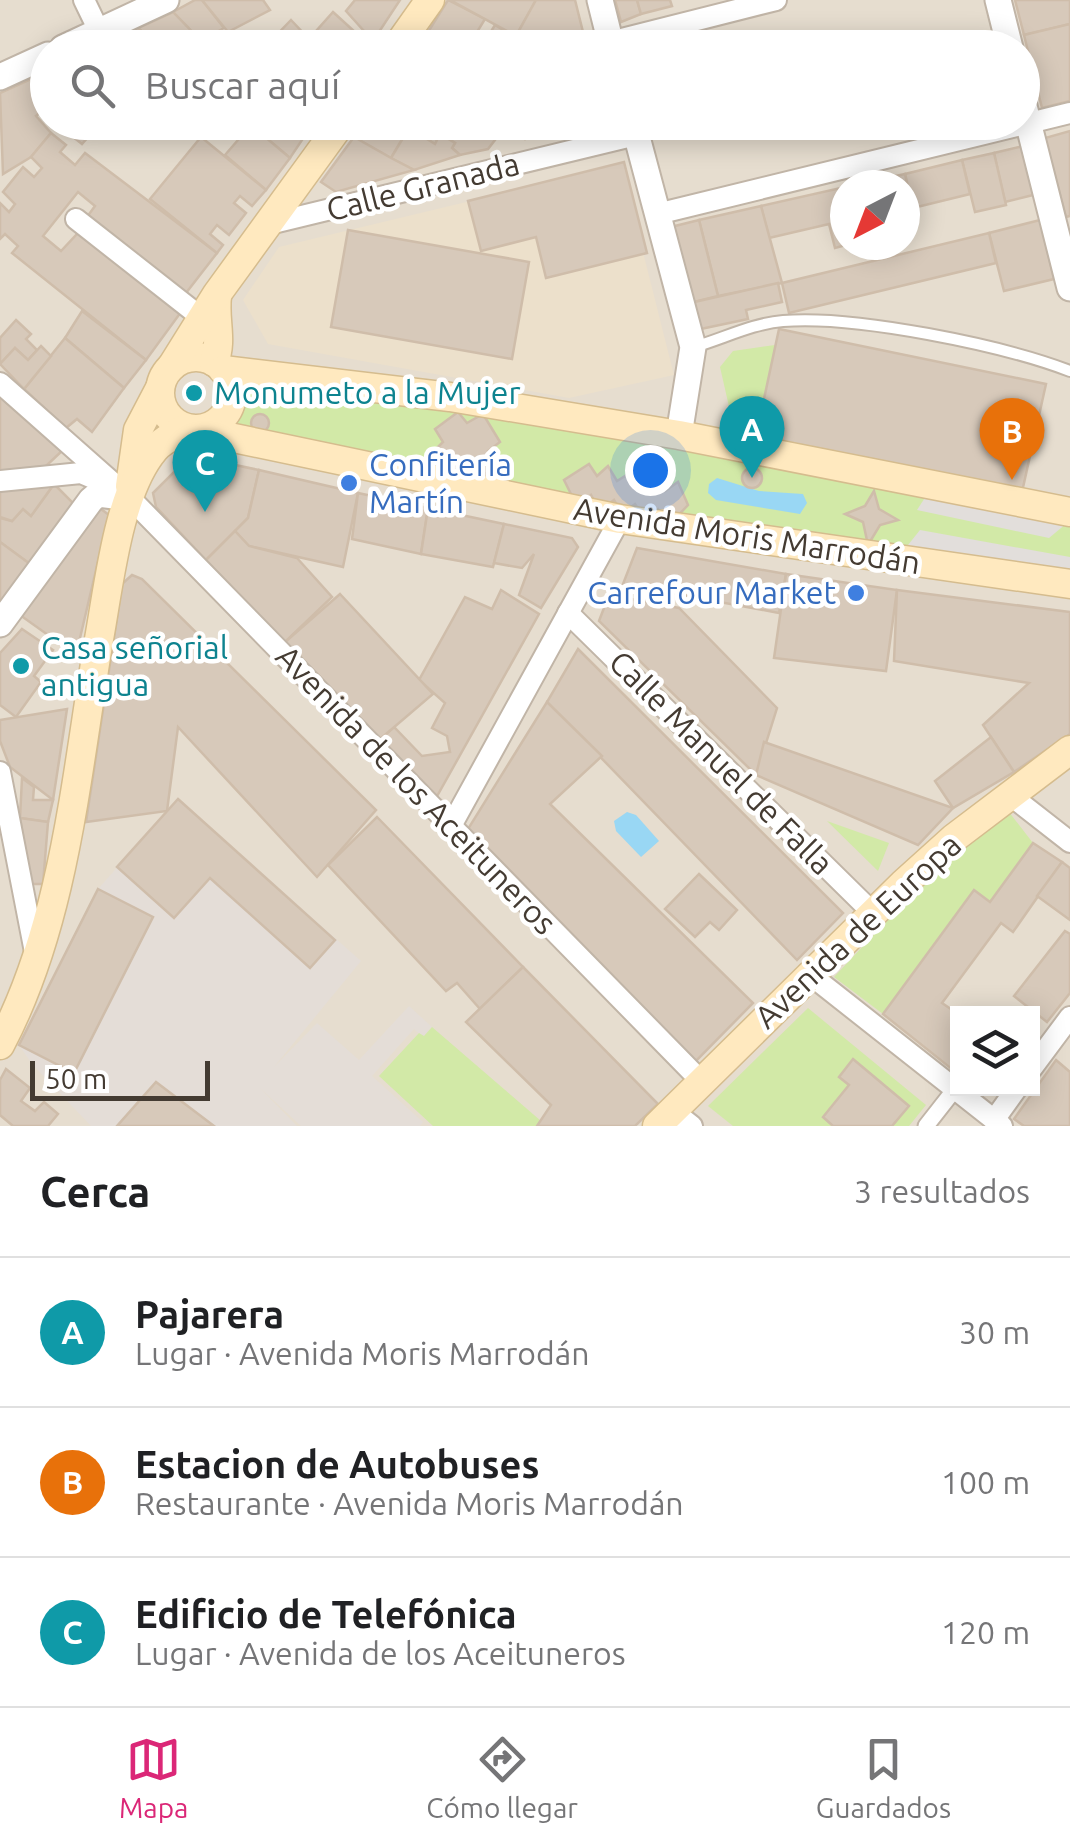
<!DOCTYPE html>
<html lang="es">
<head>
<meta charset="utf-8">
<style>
  :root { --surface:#fff; --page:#f6f6f6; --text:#202124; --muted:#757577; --line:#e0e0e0; --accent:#db2777 }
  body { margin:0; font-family:Ubuntu,sans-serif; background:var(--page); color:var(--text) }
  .controls { position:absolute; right:30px; bottom:30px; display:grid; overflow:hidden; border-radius:0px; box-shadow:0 5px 25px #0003 }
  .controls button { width:90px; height:90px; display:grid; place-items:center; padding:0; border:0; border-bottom:2px solid var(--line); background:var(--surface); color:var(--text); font:50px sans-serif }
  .compass { position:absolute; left:830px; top:170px; width:90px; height:90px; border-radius:50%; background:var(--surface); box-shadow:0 5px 25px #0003; rotate:222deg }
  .scale { position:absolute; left:30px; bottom:25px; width:180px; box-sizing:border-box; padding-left:10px; border:5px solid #443b32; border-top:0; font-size:28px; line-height:35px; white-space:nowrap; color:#443b32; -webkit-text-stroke:8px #fff; paint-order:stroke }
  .you { position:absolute; left:650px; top:470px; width:35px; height:35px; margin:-25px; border:8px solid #fff; border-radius:50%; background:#1a73e8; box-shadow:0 0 0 15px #1a73e833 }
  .badge { display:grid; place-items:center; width:65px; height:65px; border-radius:50%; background:var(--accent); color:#fff; font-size:32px; font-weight:700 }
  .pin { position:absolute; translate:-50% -82px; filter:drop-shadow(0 2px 5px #0008) }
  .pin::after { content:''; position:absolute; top:52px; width:35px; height:30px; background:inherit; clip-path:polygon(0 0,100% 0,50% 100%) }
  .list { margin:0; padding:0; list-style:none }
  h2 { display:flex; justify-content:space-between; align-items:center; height:130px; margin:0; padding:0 40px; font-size:42px }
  h2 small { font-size:32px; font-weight:400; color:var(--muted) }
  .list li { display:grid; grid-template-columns:65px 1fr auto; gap:30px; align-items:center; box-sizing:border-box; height:150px; padding:0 40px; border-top:2px solid var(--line) }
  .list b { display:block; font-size:38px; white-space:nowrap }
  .list p { margin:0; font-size:32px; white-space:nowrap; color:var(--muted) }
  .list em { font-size:32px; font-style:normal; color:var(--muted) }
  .icon { flex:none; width:55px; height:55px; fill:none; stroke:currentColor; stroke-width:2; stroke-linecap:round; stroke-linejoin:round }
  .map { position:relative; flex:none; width:1070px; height:1126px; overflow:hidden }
  .search { position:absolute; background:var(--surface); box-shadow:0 5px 25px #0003; left:30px; right:30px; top:30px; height:110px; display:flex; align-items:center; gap:25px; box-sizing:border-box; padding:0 35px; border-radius:55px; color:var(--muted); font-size:38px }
  .sheet { height:580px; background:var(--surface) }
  nav { display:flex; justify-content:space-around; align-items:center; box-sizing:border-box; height:140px; border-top:2px solid var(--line); background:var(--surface); font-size:28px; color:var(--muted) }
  nav a { display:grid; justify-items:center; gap:5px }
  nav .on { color:var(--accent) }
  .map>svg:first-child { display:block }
</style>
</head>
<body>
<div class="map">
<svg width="1070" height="1126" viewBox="0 0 1070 1126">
  <rect width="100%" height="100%" fill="#f2ece2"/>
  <path fill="#e6ddcf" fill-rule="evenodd" d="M0,0H1070V1126H0ZM48,48H1022V122H48ZM845,185H905V245H845ZM958,1014H1032V1088H958Z"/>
  <path fill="#e4ddd7" d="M178,799L361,961L274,1067L317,1023L359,1060L409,1006L432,1027L423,1037L414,1029L372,1076L423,1122L420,1126H301L260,1088L297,1126H91L32,1064L19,1045L98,889Z"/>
  <path fill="#ece0cb" d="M621,165L674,375L569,398L268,344L243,300L279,247Z"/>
  <g fill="#d2e9a7">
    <path d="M775,345L755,441L735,433L720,367L733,351Z"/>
    <path d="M242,377L594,428L1070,521V577L692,524L227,432L240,414Z"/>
    <path d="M1009,812L1033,843L990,902L974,891L883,1014L834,977L929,876Z"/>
    <path d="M827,821L889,843L878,871Z"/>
    <path d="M808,1008L926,1105L909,1126H733L708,1106Z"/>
    <path d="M432,1027L541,1121L537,1126H433L379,1076L419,1033L424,1036Z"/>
  </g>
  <g fill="#e2dedb">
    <path d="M928,493L1067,523L1049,538L917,510Z"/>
    <path d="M920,530L1070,557V568L1067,578L904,550Z"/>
  </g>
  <g fill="#99d7f4">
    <path d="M717,478L759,491L803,494L807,503L800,514L716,500L708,493L709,484Z"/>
    <path d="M627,812L636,815L659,841L641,857L616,831L614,821Z"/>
  </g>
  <g fill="#d7c9ba" stroke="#cfbdaa" stroke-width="2.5">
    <path d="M195,0H202L224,28L201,41L173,12Z"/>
    <path d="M202,0H263L270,10L228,32Z"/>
    <path d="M355,0H400L373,41L346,11Z"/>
    <path d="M448,0L485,19L477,32L487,38L495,25L523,42L520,48H418Z"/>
    <path d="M450,0H536L516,36Z"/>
    <path d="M536,0H575L587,48H520L523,42L516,36Z"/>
    <path d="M615,0H637L641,14L621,22Z"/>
    <path d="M637,0H670L672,6L641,14Z"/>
    <path d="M1015,0H1070V24L1024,35Z"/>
    <path d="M173,12L201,41L208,48H161L138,28Z"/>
    <path d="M333,12L366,42L361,48H318L309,39Z"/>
    <path d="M291,20L309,39L318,48L268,44Z"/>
    <path d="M1070,24V101L1042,108L1024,35Z"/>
    <path d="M138,28L161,48H99Z"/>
    <path d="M33,78L48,100V106L36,116L51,133L31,157L3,174L0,93Z"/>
    <path d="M67,122H101L82,144L62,128Z"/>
    <path d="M253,122H314L290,158L251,125Z"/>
    <path d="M365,122H400L409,128L391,158L354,137Z"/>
    <path d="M400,122H433L443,129L435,144Z"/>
    <path d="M447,122H534L547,131L525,139L505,127L488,149L460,155L452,148L455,143L440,134Z"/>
    <path d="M534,122H584L581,128L566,131L560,126L554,135Z"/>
    <path d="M251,125L290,158L266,190L225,155Z"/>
    <path d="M409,128L435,144L440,134L455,143L452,148L460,155L414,170L391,158Z"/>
    <path d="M1070,131V216L1066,217L1045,138Z"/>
    <path d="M51,133L66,145L60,152L75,165L85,153L217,253L186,293L87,217L95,206L78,192L43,236L61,251L78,233L181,312L146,360L12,253L18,246L5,234L0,239V203L9,212L15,204L3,192L23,167L34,177L42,168L31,157Z"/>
    <path d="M201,137L266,190L252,206L240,196L234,203L246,213L229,235L217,225L210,234L223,245L217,253L150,199Z"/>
    <path d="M354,137L391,158L414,170L336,192L321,182Z"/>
    <path d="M1023,146L1033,195L1005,202L994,153Z"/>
    <path d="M994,153L1006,205L975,212L962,160Z"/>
    <path d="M962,160L970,194L913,208L905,174Z"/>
    <path d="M624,162L647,253L546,278L536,237L481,251L468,201Z"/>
    <path d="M905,174L911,203L905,204V185H882L881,179Z"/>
    <path d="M845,187L846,245L835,248L829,224L769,238L761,206Z"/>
    <path d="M761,206L782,283L718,296L699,220Z"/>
    <path d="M699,220L718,296L690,303L671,227Z"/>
    <path d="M1040,220L1054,279L1004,291L989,233Z"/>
    <path d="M348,230L529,262L512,359L331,327Z"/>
    <path d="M989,233L996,263L789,313L782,283Z"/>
    <path d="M778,283L782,302L746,310L748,319L696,330L690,303Z"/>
    <path d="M82,311L146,360L124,388L65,338Z"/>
    <path d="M16,320L31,334L26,339L37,350L28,360L15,348L0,364V338Z"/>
    <path d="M779,329L1046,384L1022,492L755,441Z"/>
    <path d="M65,338L124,388L92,432L77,419L66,428L24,389Z"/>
    <path d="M41,346L51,356L24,389L0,364L15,348L28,360Z"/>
    <path d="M0,395L64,449L46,466L0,471Z"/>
    <path d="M458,412L467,423L483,414L500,442L488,451L496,467L472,482L464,469L450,477L433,452L443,442L435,429Z"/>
    <circle cx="260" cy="423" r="9"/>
    <path d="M202,458L259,470L248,518L206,560L156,507L153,493L180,466Z"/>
    <path d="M589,464L597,476L608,466L617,481L630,473L639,486L653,475L665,491L678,482L688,505L668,526L658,509L645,519L635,504L622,514L614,500L600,511L591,495L577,506L564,480Z"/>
    <circle cx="752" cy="478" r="10"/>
    <path d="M259,470L358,493L343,567L249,546L235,531L248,518Z"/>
    <path d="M54,484L75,505L30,564L0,542V518L12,521L23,509L31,516Z"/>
    <path d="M54,484L31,516L23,509L12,521L0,517V491Z"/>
    <path d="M874,491L879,509L898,520L880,525L868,545L863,522L845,514L865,506Z"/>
    <path d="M358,493L428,508L421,554L352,539Z"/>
    <path d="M97,506L109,515L76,655L20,615Z"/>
    <path d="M428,508L504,524L493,567L421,554Z"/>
    <path d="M504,524L572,538L578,547L541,608L519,595L534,554L522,568L494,563Z"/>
    <path d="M235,531L249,546L297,558L332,597L284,643L206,560Z"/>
    <path d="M0,542L30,564L2,603L0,601Z"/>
    <path d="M637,548L786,574L779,613L623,584Z"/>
    <path d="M786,574L897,590L886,671L774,658Z"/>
    <path d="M132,575L142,579L376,810L317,877L178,727L167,811L86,822L122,584Z"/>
    <path d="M501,590L539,614L436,798L379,740L394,727L422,756L450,752L447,736L432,728L445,703L419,680L465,597L492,609Z"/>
    <path d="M897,590L1070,612V734L1014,772L983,725L1029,683L894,661Z"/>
    <path d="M340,594L433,694L379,740L284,643Z"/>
    <path d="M609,595L679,608L777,708L756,775L599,621Z"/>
    <path d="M22,629L53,650L34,676L41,682L16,717L0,705V653Z"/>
    <path d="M578,649L843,913L797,960L547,702Z"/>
    <path d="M547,702L602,756L550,804L753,1003L694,1063L468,829Z"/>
    <path d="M67,709L53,800L10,767L0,741V720Z"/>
    <path d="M991,737L1014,772L953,808L935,781Z"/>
    <path d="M764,742L953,808L918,845L756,775Z"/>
    <path d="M22,778L34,787L33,800H53L48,822L20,818Z"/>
    <path d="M178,799L335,940L310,968L210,878L174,918L117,867Z"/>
    <path d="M377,817L523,967L480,1009L457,983L446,991L328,865Z"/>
    <path d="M20,818L48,822L43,884H31Z"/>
    <path d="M1033,843L1062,862L1013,932L1001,923L942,1003L958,1014V1074L883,1014L974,890L990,902Z"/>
    <path d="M1062,862L1070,868V920L1037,896Z"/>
    <path d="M699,874L737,910L719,930L710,922L695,937L665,909Z"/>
    <path d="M98,889L153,917L74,1073L19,1045Z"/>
    <path d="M1065,931L1070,934V993L1047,1022L1014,996Z"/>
    <path d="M523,967L658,1104L635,1126H537L551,1105L466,1022Z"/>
    <path d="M853,1059L909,1106L892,1126H833L823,1117L849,1085L839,1077Z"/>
    <path d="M1056,1060L1070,1072V1126H1024L1014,1119Z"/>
    <path d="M6,1069L30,1088L21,1101L35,1111L44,1102L58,1114L48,1126H13L0,1115V1080Z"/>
    <path d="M156,1082L214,1126H117Z"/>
  </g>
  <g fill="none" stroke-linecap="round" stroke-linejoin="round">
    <defs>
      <path id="service" d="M694,347C722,339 754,323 783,321C855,315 1002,345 1070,371"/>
      <path id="pedestrian" d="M926,1126L955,1089"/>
      <g id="minor">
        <path d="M84,0L99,31"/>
        <path d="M610,42L776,0"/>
        <path d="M657,214L1070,113"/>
        <path d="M76,219L202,318"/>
        <path d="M269,224L636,135"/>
        <path d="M0,383L130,498L702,1082"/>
        <path d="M0,481L81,473L107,484"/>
        <path d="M568,613L873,913"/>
        <path d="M0,772L35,952"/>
        <path d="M1010,795L1070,842"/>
        <path d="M451,826L620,519"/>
        <path d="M808,973L1002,1126"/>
        <path d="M1032,1068L1070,1017"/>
        <path d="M673,1111L692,1126"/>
        <path d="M994,1120L1017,1088"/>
      </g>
      <g id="tertiary">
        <path d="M600,0L612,48"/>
        <path d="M998,0L1010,48"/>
        <path d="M63,48L166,0"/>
        <path d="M0,77L48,55"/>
        <path d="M1022,98L1070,288"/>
        <path d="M633,122L693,347L679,435"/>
        <path d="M0,624L91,500L98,494L130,498"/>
      </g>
      <g id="secondary">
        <path d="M396,48L430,0"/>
        <circle cx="196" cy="393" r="36"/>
        <path d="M214,362C223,341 214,320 217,296"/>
        <path d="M172,366L217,294L342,122"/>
        <path d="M223,370L450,397L679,435L1070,512"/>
        <path d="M191,429L620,519L1070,584"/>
        <path d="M130,486L138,430L160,388"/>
        <path d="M0,1045C65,922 76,775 99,639C109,585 118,493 154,450C161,441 176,434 186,428"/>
        <path d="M657,1126L903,884L954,838L1070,750"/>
      </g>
    </defs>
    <use href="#service" stroke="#c1b5a7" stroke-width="14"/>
    <use href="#pedestrian" stroke="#c1b5a7" stroke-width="19"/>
    <use href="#minor" stroke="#c1b5a7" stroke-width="24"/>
    <use href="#tertiary" stroke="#c1b5a7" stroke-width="29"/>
    <use href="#secondary" stroke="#d5bc8e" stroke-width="31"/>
    <use href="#service" stroke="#fff" stroke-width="10"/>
    <use href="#pedestrian" stroke="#fff" stroke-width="15"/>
    <use href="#minor" stroke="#fff" stroke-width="20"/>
    <use href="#tertiary" stroke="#fff" stroke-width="25"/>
    <use href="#secondary" stroke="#ffe9bf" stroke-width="28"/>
  </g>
  <g fill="#0f9aa8" stroke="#fff" stroke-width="4">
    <circle cx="194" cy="393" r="10"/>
    <circle cx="21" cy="666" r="10"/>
  </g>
  <g fill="#3f7fe0" stroke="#fff" stroke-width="4">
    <circle cx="349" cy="483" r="10"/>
    <circle cx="856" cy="593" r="10"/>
  </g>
  <g text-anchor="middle" stroke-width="9" stroke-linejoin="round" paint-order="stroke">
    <g font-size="32" fill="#443b32" stroke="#fff">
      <text transform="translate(423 187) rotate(-14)" y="11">Calle Granada</text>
      <text transform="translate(747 536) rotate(9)" y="11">Avenida Moris Marrodán</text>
      <text transform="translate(721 763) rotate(45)" y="11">Calle Manuel de Falla</text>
      <text transform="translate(416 790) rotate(46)" y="11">Avenida de los Aceituneros</text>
      <text transform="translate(858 931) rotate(-43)" y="11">Avenida de Europa</text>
    </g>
    <g font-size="32" fill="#0d838f" stroke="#fff" text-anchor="start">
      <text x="214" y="404">Monumeto a la Mujer</text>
      <text x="41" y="659">Casa señorial<tspan x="41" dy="37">antigua</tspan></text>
    </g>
    <g font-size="32" fill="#366cbe" stroke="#fff" text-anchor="start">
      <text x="369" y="476">Confitería<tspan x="369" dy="37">Martín</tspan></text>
      <text x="836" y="604" text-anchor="end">Carrefour Market</text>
    </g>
  </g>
</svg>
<div class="controls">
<button><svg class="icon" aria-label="layers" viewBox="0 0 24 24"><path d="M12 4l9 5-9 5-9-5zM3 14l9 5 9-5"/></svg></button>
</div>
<svg class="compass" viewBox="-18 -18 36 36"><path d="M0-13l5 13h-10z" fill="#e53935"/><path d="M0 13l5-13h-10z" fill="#757577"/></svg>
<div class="scale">50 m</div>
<div class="you"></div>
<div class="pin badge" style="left:752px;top:478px;background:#0f9aa8">A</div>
<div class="pin badge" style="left:1012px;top:480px;background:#e8710a">B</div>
<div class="pin badge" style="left:205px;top:512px;background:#0f9aa8">C</div>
<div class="search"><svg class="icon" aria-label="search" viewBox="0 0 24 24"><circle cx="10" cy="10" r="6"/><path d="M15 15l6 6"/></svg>Buscar aquí</div>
</div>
<section class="sheet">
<h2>Cerca<small>3 resultados</small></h2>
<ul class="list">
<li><span class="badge" style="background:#0f9aa8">A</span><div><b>Pajarera</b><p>Lugar · Avenida Moris Marrodán</p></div><em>30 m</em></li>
<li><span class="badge" style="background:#e8710a">B</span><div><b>Estacion de Autobuses</b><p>Restaurante · Avenida Moris Marrodán</p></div><em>100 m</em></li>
<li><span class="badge" style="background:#0f9aa8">C</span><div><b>Edificio de Telefónica</b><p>Lugar · Avenida de los Aceituneros</p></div><em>120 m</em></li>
</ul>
</section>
<nav>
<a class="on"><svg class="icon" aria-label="map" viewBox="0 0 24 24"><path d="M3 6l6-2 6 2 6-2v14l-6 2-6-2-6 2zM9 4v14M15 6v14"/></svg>Mapa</a>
<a><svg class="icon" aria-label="directions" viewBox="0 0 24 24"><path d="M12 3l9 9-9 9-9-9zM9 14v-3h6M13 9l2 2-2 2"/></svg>Cómo llegar</a>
<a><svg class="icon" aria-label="saved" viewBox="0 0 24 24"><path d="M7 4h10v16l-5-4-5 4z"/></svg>Guardados</a>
</nav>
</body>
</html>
